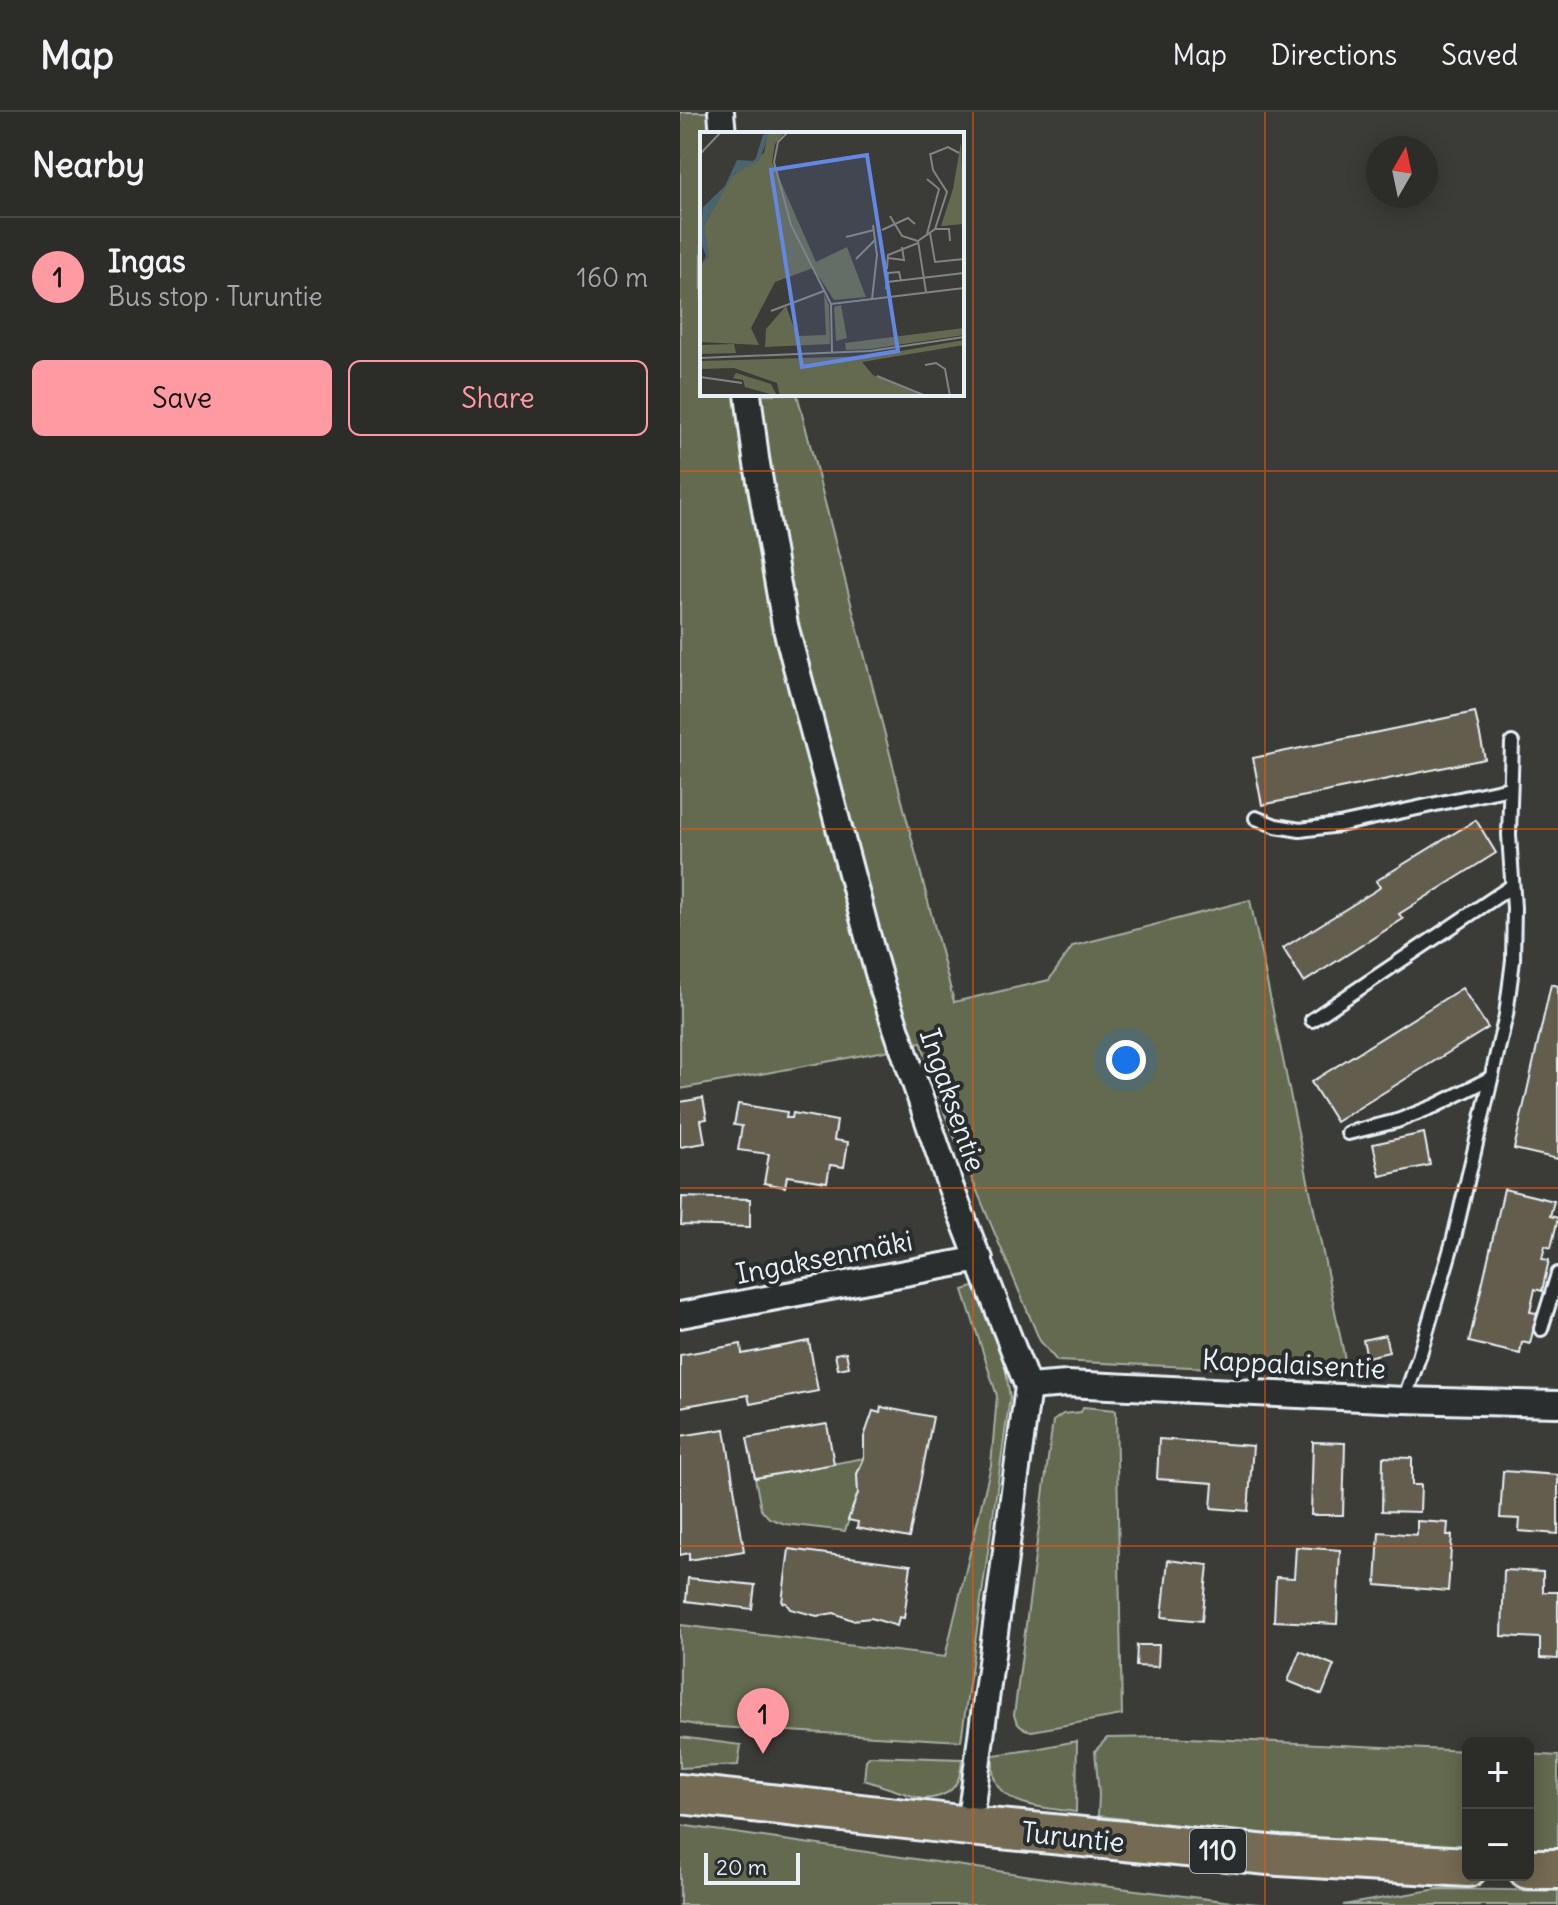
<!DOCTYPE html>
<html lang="en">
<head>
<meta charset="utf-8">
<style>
  :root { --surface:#2c2c29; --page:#343431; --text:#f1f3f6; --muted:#a6a7a8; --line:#484846; --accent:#ff9aa2 }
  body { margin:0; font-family:Delius,sans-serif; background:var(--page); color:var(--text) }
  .controls { position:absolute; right:24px; bottom:24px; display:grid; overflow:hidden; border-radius:12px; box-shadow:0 4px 20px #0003 }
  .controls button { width:72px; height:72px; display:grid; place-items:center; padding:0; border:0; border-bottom:2px solid var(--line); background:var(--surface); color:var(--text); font:40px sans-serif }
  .compass { position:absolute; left:686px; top:24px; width:72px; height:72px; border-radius:50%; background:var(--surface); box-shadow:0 4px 20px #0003; rotate:9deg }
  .scale { position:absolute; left:24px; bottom:20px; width:96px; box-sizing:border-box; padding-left:8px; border:4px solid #e8f1f8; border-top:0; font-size:22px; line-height:28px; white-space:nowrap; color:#e8f1f8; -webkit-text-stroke:6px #2a2d2e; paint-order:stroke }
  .you { position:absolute; left:446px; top:948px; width:28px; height:28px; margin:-20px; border:6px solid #fff; border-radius:50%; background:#1a73e8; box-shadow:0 0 0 12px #1a73e833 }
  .badge { display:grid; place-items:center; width:52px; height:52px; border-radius:50%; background:var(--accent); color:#111; font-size:26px; font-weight:700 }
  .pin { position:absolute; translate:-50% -66px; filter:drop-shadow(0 2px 4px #0008) }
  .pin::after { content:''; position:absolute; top:42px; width:28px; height:24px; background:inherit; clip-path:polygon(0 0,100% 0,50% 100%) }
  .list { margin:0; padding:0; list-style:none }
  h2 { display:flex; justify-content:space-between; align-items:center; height:104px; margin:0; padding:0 32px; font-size:34px }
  h2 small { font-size:26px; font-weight:400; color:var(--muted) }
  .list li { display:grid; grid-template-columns:52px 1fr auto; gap:24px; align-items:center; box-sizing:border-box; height:120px; padding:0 32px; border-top:2px solid var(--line) }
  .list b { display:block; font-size:30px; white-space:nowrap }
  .list p { margin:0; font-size:26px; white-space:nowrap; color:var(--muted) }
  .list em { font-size:26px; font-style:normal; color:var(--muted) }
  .actions { display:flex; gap:16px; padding:24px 32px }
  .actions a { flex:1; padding:18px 0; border:2px solid var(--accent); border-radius:12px; text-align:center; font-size:28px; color:var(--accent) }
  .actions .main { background:var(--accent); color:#111 }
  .map { position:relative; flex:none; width:878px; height:1793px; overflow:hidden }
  header { display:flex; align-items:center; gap:48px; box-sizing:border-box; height:112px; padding:0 40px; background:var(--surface); border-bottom:2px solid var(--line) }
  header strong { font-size:38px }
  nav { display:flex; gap:44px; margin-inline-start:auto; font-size:28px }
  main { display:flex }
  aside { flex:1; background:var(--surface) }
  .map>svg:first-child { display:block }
</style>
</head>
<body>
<header>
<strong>Map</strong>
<nav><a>Map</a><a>Directions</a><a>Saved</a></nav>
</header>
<main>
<aside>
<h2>Nearby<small></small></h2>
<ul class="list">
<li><span class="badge">1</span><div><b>Ingas</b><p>Bus stop · Turuntie</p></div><em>160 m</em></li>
</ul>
<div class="actions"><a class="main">Save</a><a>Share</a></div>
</aside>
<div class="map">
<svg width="878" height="1793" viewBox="0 0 878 1793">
  <rect width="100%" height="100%" fill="#3b3b37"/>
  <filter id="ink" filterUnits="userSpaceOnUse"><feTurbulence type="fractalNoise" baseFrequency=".0125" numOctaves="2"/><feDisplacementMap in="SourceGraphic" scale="16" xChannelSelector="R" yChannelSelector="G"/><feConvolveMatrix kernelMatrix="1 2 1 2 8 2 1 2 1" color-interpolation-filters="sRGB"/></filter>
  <g filter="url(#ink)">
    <g fill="#646a50" stroke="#a6aea4" stroke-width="2">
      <path d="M0,0H47L53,22H22V282H117L274,890L369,868L393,834L570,788L668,1262L377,1249L360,1229L265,1003L241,930L205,939L0,977Z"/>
      <path d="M297,1174L325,1254L330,1285L281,1629L21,1614L0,1610V1513L265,1545L311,1353L317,1284L283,1178Z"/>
      <path d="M403,1295L436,1298L442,1603L352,1619C341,1617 337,1613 334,1603L373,1309L383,1302L401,1300Z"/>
      <path d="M184,1346L177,1362L178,1381L165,1419L105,1412L89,1406L81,1397L75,1366Z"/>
      <path d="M0,1625L61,1633L58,1653L0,1656Z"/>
      <path d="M487,1625L788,1639V1736L633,1728L418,1704L419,1683L415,1639L427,1626Z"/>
      <path d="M397,1629L396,1700C371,1696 325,1696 315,1668C312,1661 313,1651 313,1643L350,1638Z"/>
      <path d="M848,1642L878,1644V1740L848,1739Z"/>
      <path d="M190,1644L282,1647C281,1674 270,1686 242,1687L184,1668L186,1648Z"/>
      <path d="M0,1713L400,1771L544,1789L591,1793H0Z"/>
      <path d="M758,1777L878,1779V1793H663Z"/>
    </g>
    <g fill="#645d4d" stroke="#e8f1f8" stroke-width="2">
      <path d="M795,600L805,647L582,693L573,646Z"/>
      <path d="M796,708L816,741L719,802L723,807L624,870L603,836L698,777L700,775L696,769Z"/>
      <path d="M871,872L878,874V1047L834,1037Z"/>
      <path d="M782,876L808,916L656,1010L631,970Z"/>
      <path d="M23,986L27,1007L21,1008L25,1031L0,1035V990Z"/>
      <path d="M58,992L107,1000L106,1006H112L113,1001L157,1009L154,1028L168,1030L164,1055L150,1053L147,1070L107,1064L105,1075L84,1071L89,1042L58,1038L62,1014L54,1013Z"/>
      <path d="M744,1021L750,1053L700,1064L693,1032Z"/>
      <path d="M824,1077L874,1089L870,1104L878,1106L871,1136L865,1134L862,1147L869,1148L862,1179L855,1177L850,1200L857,1201L850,1232L842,1230L840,1242L789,1230Z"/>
      <path d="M2,1085L70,1087V1115L1,1113Z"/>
      <path d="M705,1223L709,1240L687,1245L683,1228Z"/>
      <path d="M129,1229L138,1279L70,1292L68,1283L0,1295V1243L61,1232L62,1242Z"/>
      <path d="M166,1240L169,1255L158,1257L155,1242Z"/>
      <path d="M201,1295L253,1305L229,1426L177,1416L178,1410L168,1408L178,1381L177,1362L184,1346V1325L193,1299L200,1301Z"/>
      <path d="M147,1312L154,1352L75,1366L67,1326Z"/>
      <path d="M45,1317L64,1439L9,1448V1441L0,1443V1324Z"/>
      <path d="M479,1327L573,1334L568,1399L531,1396L533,1371L477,1367Z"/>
      <path d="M633,1330L665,1331L663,1403H631Z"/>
      <path d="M703,1345L732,1346V1373H741L740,1400L702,1399Z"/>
      <path d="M823,1359L878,1363V1422L839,1419L840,1407L820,1406Z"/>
      <path d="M737,1409L768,1411L767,1423H772L768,1479L696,1473L699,1420L737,1423Z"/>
      <path d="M616,1435L660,1438L657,1512L594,1509L596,1465L614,1466Z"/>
      <path d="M109,1437L231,1453L224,1506L219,1505L217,1514L191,1506L172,1508L154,1501L137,1504L110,1497L106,1491L102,1490Z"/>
      <path d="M488,1448L528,1453L522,1509L482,1505Z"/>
      <path d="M824,1458L863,1460V1480H878V1547L860,1546V1526L822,1524Z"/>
      <path d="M8,1466L75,1473L72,1497L6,1489Z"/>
      <path d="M457,1533H479L478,1555L456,1554Z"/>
      <path d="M620,1539L654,1553L642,1583L608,1569Z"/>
    </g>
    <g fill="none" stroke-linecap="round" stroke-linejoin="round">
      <defs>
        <g id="lane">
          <path d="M576,706L596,714L620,718L659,713L830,676"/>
          <path d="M632,908L832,774"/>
          <path d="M668,1021L717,1009L755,994L811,966"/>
          <path d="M861,1217L878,1162"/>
          <path d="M724,1288L739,1245L774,1126L826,903L833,848L834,796L829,723L832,631"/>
        </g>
        <g id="street">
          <path d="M41,0L43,22"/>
          <path d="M68,282L76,346L105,513L192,840L203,878L271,1076L348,1275L289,1714"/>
          <path d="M0,1203L300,1147"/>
          <path d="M348,1275L387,1272L724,1288L878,1292"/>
        </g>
        <g id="primary">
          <path d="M0,1682L289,1714L599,1744L788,1755"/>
          <path d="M848,1757H878"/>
        </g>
      </defs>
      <use href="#lane" stroke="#e8f1f8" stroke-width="18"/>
      <use href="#street" stroke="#e8f1f8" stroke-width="30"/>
      <use href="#primary" stroke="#e8f1f8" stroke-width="44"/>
      <use href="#lane" stroke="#2a2d2e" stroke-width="12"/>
      <use href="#street" stroke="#2a2d2e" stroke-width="24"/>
      <use href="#primary" stroke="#746b52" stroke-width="38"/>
    </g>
  </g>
  <path fill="none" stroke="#e8590c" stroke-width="2" stroke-opacity="0.55" d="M293,0V1793M585,0V1793M0,359H878M0,717H878M0,1076H878M0,1434H878"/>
  <g text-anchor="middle" stroke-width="8" stroke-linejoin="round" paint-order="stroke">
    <rect fill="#2a2d2e" stroke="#afb6bb" stroke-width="2" x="510" y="1717" width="56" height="44" rx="6"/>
    <g font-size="26" font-weight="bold" fill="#e8f1f8">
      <text x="538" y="1748">110</text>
    </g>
    <g font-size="28" fill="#e8f1f8" stroke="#2a2d2e">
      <text transform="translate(273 988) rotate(71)" y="10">Ingaksentie</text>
      <text transform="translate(144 1145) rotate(-11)" y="10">Ingaksenmäki</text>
      <text transform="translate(614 1252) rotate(3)" y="10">Kappalaisentie</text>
      <text transform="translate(393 1725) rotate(6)" y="10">Turuntie</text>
    </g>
  </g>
  <g transform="translate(20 20)">
    <rect width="264" height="264" fill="#3b3b37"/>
    <path d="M85,0L75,12L72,30L116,130L147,115L166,165L134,168L113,136L75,150L51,196L59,213L0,210V134L9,124L3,95L32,44L64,21L68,1ZM261,10L264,92L241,94L253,57ZM124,162L129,173L130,212L65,215L66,197L86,174L97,204L126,203ZM141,173L147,206L136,209L134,175ZM264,196V203L170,217L146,218L145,211ZM264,208V213L162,230L173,243L223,264H80L77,251L34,236L0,237V229L172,224ZM0,213L34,212L36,221L0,222ZM36,241L71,252L77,264L45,255L43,248L33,246Z" fill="#646a50"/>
    <path d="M70,0L59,29L34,42L4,93L9,124L0,134L6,124L0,108L3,75L25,54L37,28L55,29L63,3Z" fill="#4a656f"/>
    <path fill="none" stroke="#808484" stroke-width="2" d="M88,0L78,10L74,30L91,93L131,172L132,221M0,22L21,0M231,22L248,15L259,21M227,47L239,57L227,102M190,84L202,104L218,109M235,97H249L250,109M182,98L208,86L215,92M230,101L235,130L264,127M146,105L174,98M188,126L204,128L202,115M156,127L175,108M187,137L188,123L218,111M187,150L264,141M186,157L188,141L199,140L201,149M226,160L218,109L235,97L247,60L233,38L230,21M172,167L177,123L173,93M131,172L264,156M71,179L124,159M0,226L170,219L264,205M225,233L236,231L245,237L250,264M177,244L226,264M0,245L42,251"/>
    <path fill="#6487e3" fill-opacity="0.15" stroke="#6487e3" stroke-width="4" d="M167,23L198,219L102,235L71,38Z"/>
    <rect width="264" height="264" fill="none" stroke="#e8f1f8" stroke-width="4"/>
  </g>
</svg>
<div class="controls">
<button>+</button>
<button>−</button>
</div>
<svg class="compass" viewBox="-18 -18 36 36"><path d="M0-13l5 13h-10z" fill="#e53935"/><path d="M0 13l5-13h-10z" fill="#a6a7a8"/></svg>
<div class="scale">20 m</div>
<div class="you"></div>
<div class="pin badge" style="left:83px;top:1642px">1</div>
</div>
</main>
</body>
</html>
